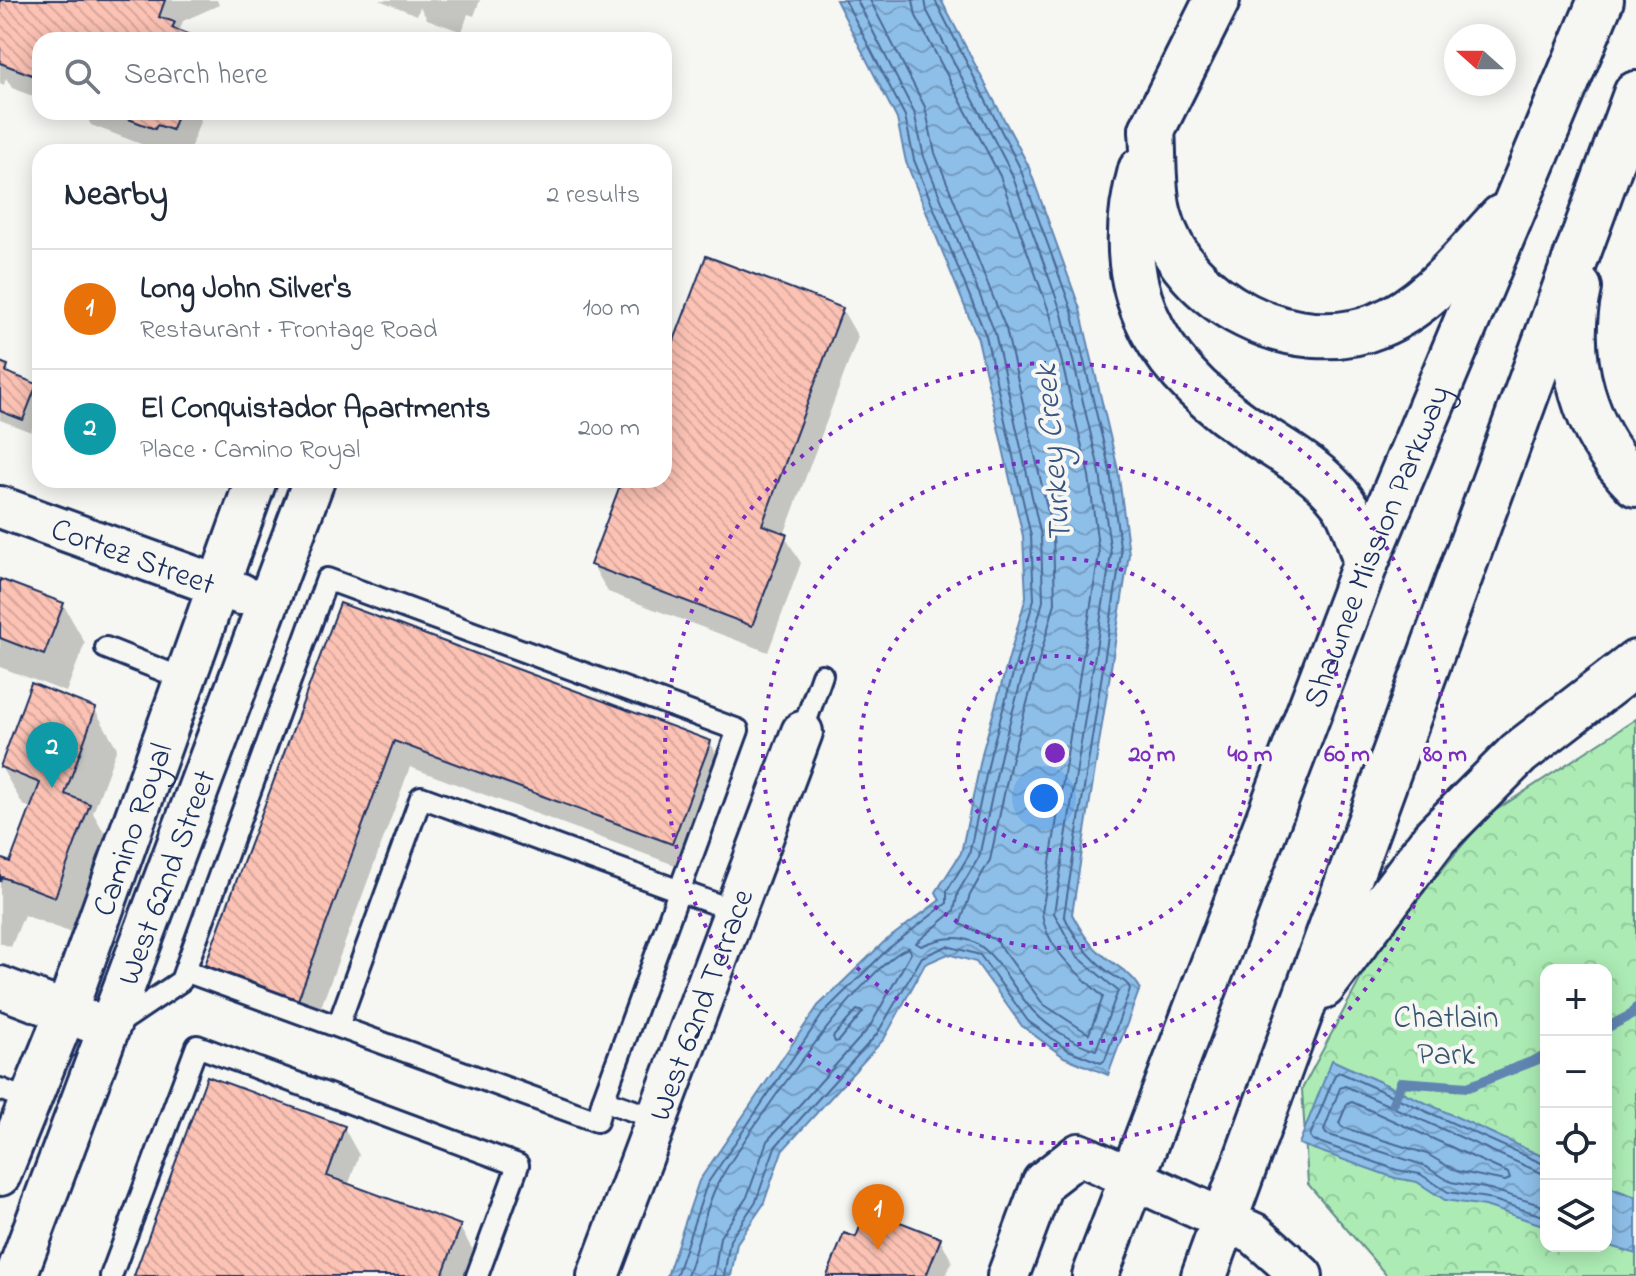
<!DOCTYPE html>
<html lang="en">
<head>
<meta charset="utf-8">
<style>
  :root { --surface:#fff; --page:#f6f6f7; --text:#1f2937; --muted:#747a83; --line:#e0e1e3; --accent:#111827 }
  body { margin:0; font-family:"Indie Flower",sans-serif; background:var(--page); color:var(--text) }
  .controls { position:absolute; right:24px; bottom:24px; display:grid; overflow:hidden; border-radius:16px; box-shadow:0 4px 20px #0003 }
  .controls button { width:72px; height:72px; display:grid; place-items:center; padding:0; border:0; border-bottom:2px solid var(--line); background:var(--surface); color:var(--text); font:40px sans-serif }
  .compass { position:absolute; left:1444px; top:24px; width:72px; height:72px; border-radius:50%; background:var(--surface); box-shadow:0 4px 20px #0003; rotate:291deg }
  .you { position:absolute; left:1044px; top:798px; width:28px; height:28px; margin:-20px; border:6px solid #fff; border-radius:50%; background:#1a73e8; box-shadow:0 0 0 12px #1a73e833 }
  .badge { display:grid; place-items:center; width:52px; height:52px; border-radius:50%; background:var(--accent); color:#fff; font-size:26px; font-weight:700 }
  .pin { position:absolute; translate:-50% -66px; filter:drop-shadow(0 2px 4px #0008) }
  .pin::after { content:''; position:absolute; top:42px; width:28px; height:24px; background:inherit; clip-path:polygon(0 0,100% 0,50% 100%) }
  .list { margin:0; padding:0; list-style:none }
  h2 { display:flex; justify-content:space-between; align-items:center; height:104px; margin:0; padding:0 32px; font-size:34px }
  h2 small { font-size:26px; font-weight:400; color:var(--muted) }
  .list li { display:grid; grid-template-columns:52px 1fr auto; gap:24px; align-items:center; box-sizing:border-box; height:120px; padding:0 32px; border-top:2px solid var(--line) }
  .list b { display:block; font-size:30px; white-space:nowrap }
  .list p { margin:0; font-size:26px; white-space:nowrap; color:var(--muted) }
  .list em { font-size:26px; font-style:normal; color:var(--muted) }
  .icon { flex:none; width:44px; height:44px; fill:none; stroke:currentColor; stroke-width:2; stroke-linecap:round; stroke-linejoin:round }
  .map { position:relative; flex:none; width:1636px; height:1276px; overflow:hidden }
  .search { position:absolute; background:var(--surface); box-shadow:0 4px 20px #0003; left:32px; top:32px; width:640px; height:88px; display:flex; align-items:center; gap:20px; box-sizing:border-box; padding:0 28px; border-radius:24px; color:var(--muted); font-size:30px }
  .panel { position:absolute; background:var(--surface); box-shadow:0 4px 20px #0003; left:32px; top:144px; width:640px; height:344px; border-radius:24px }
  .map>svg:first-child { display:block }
</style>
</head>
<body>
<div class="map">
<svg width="1636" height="1276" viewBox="0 0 1636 1276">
  <defs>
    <pattern id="forest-crowns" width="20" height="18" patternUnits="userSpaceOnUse" patternTransform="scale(2)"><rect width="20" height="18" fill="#acecb4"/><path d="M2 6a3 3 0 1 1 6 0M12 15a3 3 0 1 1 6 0" fill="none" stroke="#93cb9d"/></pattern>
    <pattern id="water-waves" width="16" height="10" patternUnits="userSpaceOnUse" patternTransform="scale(2)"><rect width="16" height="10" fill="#8ebfe9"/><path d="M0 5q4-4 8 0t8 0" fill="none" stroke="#739cc0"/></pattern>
    <pattern id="building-back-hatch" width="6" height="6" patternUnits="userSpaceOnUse" patternTransform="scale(2)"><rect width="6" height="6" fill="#fcc2b4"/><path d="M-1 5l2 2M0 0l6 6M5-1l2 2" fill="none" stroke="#d7a79d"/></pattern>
  </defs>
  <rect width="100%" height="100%" fill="#f6f6f2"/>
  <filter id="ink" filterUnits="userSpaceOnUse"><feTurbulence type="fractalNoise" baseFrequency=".0125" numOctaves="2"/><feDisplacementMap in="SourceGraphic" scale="16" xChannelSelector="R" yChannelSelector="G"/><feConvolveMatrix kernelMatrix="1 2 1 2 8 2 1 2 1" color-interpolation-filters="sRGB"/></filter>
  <g filter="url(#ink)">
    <path fill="url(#forest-crowns)" stroke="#648e89" stroke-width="2" fill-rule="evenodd" d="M1636,719V1276H1387L1308,1184L1302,1089L1379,944L1487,816ZM1546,970H1606V1246H1546Z"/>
    <g fill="url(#water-waves)" stroke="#6085b1" stroke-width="2">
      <path d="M836,0H941L1028,165L1080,309L1118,470L1129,554L1072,914C1078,925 1084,937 1093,946C1107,962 1130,970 1140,988L1108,1075L1064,1057L1022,1026L976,962L948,954L925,964L884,1039L782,1151L763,1205L737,1243L731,1276H667L699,1181L818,1006L884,942L940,900L936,892L961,853L983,750L1026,597L1023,536L978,339L906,162L897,119Z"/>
      <path d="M1332,1060L1546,1158V1226L1485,1206L1445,1200L1417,1182L1395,1178L1299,1144Z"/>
      <path d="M1606,1186L1636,1197V1254L1606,1245Z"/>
    </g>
    <g fill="#0003">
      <path d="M0,0H217L219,5L183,21L179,33L190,40H40V99L12,88L6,78L4,85L0,83Z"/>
      <path d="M480,0L474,16L468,14L462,32L427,19L420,7L417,15L379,0Z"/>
      <path d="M84,112H197L201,119L189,152H162L91,125Z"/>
      <path d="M842,309L858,337L784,535L801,563L768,652L608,592L592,564L624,480H664V373Z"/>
      <path d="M0,364L7,367L13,377L36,386L40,394V409L31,432L0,420Z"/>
      <path d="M0,581L63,604L85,643L66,692L0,667Z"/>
      <path d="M341,605L710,742L725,770L688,870L410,767L314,1026L223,992L207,965Z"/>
      <path d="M95,710L117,748L93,813L111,844L77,935L24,915L11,947L0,943V860L11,864L32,808L23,805L1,767Z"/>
      <path d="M344,1128L359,1155L348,1186L459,1226L475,1254L467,1276H136Z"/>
      <path d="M858,1240H940L952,1261L946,1276H829Z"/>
    </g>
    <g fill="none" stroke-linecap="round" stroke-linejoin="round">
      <g stroke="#496996" stroke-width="2">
        <path d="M857,0L914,112L924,157L995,333L1041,536L1043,601L1001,754L979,857L958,892L954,911L916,943L921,946C987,917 997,971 1033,1011C1049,1028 1074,1043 1096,1050L1118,991L1077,956L1054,913L1111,554L1100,473L1062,314L1011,172L927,11L925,0"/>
        <path d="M870,0L925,107L935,153L1006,329L1053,534L1055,603L1012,757L990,860L970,895L960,924L996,940L1043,1004L1089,1034L1103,997C1080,975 1045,948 1042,913L1099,554L1089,476L1051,317L1000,176L916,16L913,0"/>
        <path d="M857,1010L863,1012L839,1041L835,1042L833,1037Z"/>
        <path d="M1352,1102L1508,1173L1510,1179L1505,1181L1456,1171L1427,1154L1342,1127L1339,1123L1347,1104Z"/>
        <path d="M1546,1165L1339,1072L1335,1075L1310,1136L1313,1140L1397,1170L1420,1174L1448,1192L1487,1198L1546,1217"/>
        <path d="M1546,1175L1345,1086L1340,1088L1324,1130L1326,1134L1423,1165L1451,1182L1490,1189L1546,1207"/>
        <path d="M676,1276L707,1184L824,1012L889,948L947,903V891L969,855L991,752L1034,599L1031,536L986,336L914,160L905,116L845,0"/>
        <path d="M687,1276C697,1248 703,1216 715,1189C735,1147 871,956 909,948L911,953L869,1028L767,1141L747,1197L720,1237L714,1276"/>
        <path d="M724,1276L730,1240L756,1201L775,1147L877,1034L922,957L947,946L980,955L1028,1021L1068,1050L1101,1063L1105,1060L1130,989C1127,980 1119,980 1111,974C1091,959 1074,938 1064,915L1121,554L1110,471L1072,311L1020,168L935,0"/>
      </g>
      <g stroke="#6085b1" stroke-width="10">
        <path d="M1606,1028L1633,1014L1636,1008"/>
        <path d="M1393,1103L1401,1082L1468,1087L1546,1056"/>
      </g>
    </g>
    <g fill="url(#building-back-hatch)" stroke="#1b2f5e" stroke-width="2">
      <path d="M0,0H165L159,17L175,22L172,28L190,35L188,40H74L60,35L58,40H40V60L32,75L0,63Z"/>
      <path d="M110,112H178L172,130L157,125L155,129Z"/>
      <path d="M706,256L843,308L762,525L787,534L752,626L590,565L622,480H664V367Z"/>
      <path d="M0,362L8,365L6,372L37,384L23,420L0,411Z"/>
      <path d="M0,579L64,603L44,655L0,638Z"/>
      <path d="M340,603L711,741L672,844L394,741L298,1000L205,965Z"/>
      <path d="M31,683L96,708L65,794L90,804L55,897L2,877L0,882V858L10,862L40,783L0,767Z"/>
      <path d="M207,1076L345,1126L327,1176L461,1225L442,1276H134Z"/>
      <path d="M867,1209L941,1238L926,1276H827L844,1233L856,1237Z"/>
    </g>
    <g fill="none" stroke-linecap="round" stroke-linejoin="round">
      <defs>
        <g id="lane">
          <path d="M106,648L184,679"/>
          <path d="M802,732L822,675"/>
          <path d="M185,971L597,1121L603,1100"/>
          <path d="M116,1025L181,981L327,579L738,730L603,1100L657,1119"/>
          <path d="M338,1026L421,797L735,911"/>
          <path d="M0,1089L30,1101"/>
          <path d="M111,1276L197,1046L518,1165L477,1276"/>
        </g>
        <g id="street">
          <path id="s1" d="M0,507L241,594"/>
          <path d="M0,987L89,1021"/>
          <path id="s2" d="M0,1175L66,1012L256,480"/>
          <path id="s3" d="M16,1276L314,480"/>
          <path id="s4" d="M598,1276L802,732"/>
          <path d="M1008,1276L1043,1182L1079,1154L1255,1234L1302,1276"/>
        </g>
        <path id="secondary" d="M1152,130L1217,0"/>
        <g id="highway">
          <path d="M1152,130C1154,157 1152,189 1159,215C1181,302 1296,360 1379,325C1429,305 1466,255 1502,217"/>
          <path d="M1141,170C1110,282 1150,361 1244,426C1276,448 1317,468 1341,500C1354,516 1359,542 1366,562"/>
          <path d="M1579,288C1563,358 1585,433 1636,484"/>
          <path d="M1323,986L1436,836L1519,753L1636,663"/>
          <path id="s5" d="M1095,1276L1366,562L1601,0"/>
          <path d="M1204,1276L1636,94"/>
        </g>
      </defs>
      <use href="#lane" stroke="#1b2f5e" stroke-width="26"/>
      <use href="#street" stroke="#1b2f5e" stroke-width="46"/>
      <use href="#secondary" stroke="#1b2f5e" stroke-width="50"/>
      <use href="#highway" stroke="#1b2f5e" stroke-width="50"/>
      <use href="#lane" stroke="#f6f6f2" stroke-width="20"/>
      <use href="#street" stroke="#f6f6f2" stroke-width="40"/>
      <use href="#secondary" stroke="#f6f6f2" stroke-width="44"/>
      <use href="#highway" stroke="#f6f6f2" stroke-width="44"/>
    </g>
  </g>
  <g fill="none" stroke="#7b2cbf" stroke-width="4" stroke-dasharray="4 8">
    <circle cx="1055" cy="753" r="97"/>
    <circle cx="1055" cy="753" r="195"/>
    <circle cx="1055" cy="753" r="292"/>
    <circle cx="1055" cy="753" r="390"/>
  </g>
  <g text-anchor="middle" stroke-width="8" stroke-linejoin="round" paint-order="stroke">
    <g font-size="32" fill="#1b2f5e" stroke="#f6f6f2">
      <text dy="11" stroke="none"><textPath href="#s5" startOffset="782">Shawnee Mission Parkway</textPath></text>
      <text dy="11" stroke="none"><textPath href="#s1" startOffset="142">Cortez Street</textPath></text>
      <text dy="11" stroke="none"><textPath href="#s2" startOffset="370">Camino Royal</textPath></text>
      <text dy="11" stroke="none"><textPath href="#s3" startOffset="426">West 62nd Street</textPath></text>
      <text dy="11" stroke="none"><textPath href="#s4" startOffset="290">West 62nd Terrace</textPath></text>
    </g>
    <g font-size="32" fill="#38556f" stroke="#f6f6f2">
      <text x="1446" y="1027">Chatlain<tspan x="1446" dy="37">Park</tspan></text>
    </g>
    <g font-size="34" font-style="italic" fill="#385381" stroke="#f6f6f2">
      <text transform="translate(1051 454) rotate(-95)" y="12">Turkey Creek</text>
    </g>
  </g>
  <circle cx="1055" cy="753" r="12" fill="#7b2cbf" stroke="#f6f6f2" stroke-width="4"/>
  <g font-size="24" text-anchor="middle" font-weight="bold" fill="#7b2cbf" stroke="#f6f6f2" stroke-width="8" stroke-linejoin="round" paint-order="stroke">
    <text x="1152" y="761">20 m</text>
    <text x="1250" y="761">40 m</text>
    <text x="1347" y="761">60 m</text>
    <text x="1445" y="761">80 m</text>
  </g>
</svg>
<div class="controls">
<button>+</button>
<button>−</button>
<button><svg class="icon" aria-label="locate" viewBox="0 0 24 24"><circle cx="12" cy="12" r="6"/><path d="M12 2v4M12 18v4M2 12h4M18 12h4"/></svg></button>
<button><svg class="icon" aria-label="layers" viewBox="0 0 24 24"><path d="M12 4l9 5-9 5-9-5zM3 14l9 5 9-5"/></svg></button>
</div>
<svg class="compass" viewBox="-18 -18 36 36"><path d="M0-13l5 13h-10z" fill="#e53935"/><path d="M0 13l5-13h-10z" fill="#747a83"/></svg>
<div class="you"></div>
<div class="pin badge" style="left:878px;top:1250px;background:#e8710a">1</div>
<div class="pin badge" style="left:52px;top:788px;background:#0f9aa8">2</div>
<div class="search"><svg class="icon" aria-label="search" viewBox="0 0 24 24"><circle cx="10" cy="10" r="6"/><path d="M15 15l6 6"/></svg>Search here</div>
<section class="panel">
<h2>Nearby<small>2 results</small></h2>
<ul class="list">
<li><span class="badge" style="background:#e8710a">1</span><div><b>Long John Silver's</b><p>Restaurant · Frontage Road</p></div><em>100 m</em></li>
<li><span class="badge" style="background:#0f9aa8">2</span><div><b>El Conquistador Apartments</b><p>Place · Camino Royal</p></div><em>200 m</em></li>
</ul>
</section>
</div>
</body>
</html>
